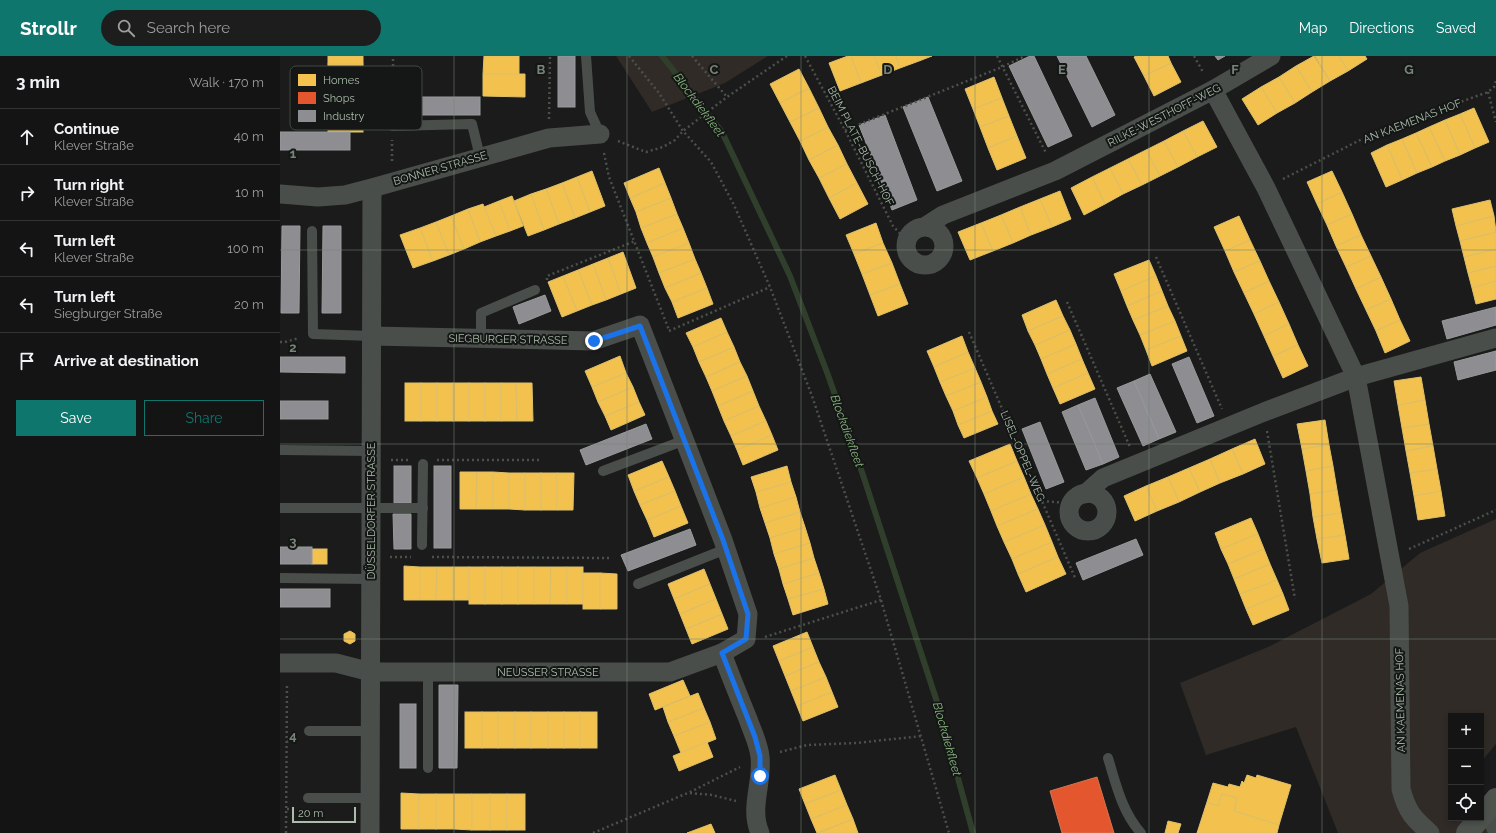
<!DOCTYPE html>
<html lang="en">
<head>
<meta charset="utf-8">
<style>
  :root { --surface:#141414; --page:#1d1d1d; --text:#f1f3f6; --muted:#9d9ea0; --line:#333334; --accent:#0f766e }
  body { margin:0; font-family:Raleway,sans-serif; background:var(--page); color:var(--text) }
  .controls { position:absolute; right:12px; bottom:12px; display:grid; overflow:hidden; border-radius:0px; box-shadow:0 2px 6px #0003 }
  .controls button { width:36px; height:36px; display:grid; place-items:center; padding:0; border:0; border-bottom:1px solid var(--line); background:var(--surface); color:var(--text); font:20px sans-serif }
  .scale { position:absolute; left:12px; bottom:10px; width:64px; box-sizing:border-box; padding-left:4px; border:2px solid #abbcab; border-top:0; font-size:11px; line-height:14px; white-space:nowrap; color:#abbcab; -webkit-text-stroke:3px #141715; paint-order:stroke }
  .stop { position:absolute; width:12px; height:12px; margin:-9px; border:3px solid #1a73e8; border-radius:50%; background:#fff }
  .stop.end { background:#1a73e8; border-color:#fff; box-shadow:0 1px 4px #0008 }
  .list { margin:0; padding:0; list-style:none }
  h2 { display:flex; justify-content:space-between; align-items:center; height:52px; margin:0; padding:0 16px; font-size:17px }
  h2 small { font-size:13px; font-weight:400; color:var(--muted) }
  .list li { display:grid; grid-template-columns:26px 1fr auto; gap:12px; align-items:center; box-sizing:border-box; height:56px; padding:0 16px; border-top:1px solid var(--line) }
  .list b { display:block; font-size:15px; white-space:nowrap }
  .list p { margin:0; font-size:13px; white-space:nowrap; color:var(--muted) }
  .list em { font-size:13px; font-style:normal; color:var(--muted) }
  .actions { display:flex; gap:8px; padding:12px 16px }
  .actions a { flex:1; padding:9px 0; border:1px solid var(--accent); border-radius:0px; text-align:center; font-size:14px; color:var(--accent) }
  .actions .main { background:var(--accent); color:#fff }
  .icon { flex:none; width:22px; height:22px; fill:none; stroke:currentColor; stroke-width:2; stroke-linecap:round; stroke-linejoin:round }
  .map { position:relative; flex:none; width:1216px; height:777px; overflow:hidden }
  header { display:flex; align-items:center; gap:24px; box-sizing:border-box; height:56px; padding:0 20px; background:var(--accent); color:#fff }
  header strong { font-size:19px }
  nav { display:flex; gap:22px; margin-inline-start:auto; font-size:14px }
  .search { width:280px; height:36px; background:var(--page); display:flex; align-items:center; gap:10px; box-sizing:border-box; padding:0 14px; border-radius:22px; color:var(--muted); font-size:15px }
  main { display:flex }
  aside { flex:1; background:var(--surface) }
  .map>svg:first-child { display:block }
</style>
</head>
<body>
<header>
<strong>Strollr</strong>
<div class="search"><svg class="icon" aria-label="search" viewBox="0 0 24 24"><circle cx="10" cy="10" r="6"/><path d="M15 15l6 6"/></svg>Search here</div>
<nav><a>Map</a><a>Directions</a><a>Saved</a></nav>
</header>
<main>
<aside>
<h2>3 min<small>Walk · 170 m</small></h2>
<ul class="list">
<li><svg class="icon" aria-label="ahead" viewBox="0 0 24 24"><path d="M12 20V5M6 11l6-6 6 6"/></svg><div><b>Continue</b><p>Klever Straße</p></div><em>40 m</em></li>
<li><svg class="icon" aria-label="right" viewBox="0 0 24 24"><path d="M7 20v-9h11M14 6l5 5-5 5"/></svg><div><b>Turn right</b><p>Klever Straße</p></div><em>10 m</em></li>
<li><svg class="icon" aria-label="left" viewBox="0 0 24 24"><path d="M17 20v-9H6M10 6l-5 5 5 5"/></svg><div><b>Turn left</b><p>Klever Straße</p></div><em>100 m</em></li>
<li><svg class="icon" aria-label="left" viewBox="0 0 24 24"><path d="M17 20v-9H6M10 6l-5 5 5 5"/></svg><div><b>Turn left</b><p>Siegburger Straße</p></div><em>20 m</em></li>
<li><svg class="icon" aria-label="arrive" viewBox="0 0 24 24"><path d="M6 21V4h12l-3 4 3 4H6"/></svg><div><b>Arrive at destination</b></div></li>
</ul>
<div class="actions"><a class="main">Save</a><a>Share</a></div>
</aside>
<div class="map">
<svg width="1216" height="777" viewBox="0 0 1216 777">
  <rect width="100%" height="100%" fill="#1a1b1a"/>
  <g fill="#302b27">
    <path d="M336,0H488L445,27L372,56Z"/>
    <path d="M1216,463V688L1201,706V660H1171V762H1201L1213,777H1058L1016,671L926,699L900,627L988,591L1091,538L1140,497Z"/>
  </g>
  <g fill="#f2c14e" stroke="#ddc06a">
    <rect x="48" y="0" width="35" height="8"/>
    <path d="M204,0H239V18H203Z"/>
    <path d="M568,0H571L581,27L560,35L549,7Z"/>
    <path d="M571,0H594L602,19L581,27Z"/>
    <path d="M594,0H616L620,12L602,19Z"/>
    <path d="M616,0H637L639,5L620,12Z"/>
    <path d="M637,0H652L639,5Z"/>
    <path d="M857,0H888L891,7L864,20L854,1Z"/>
    <path d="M1034,0L1050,25L1032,36L1016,10Z"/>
    <path d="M1035,0H1059L1068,15L1050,25Z"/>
    <path d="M1059,0H1085L1087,3L1068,15Z"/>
    <path d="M891,7L901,26L874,40L864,20Z"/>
    <rect x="48" y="8" width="35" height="22"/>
    <path d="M1016,10L1032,36L1015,47L999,21Z"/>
    <path d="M519,13L529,32L500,47L490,28Z"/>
    <path d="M203,18H245V41L203,40Z"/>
    <path d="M714,21L722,42L693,53L685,33Z"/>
    <path d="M999,21L1015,47L997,57L981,31Z"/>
    <path d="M981,31L997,57L978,69L962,43Z"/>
    <path d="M529,32L539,52L510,66L500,47Z"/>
    <path d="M722,42L729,60L700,71L693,53Z"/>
    <path d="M539,52L548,71L520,85L510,66Z"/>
    <path d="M1194,52L1209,86L1195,92L1180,58Z"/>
    <rect x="48" y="53" width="35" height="23"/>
    <path d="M1180,58L1195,92L1180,99L1165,64Z"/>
    <path d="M729,60L737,80L708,92L700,71Z"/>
    <path d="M1165,64L1180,99L1165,105L1149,71Z"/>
    <path d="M923,65L937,91L917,101L903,75Z"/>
    <path d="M548,71L558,89L529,104L520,85Z"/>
    <path d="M1149,71L1165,105L1152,111L1136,77Z"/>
    <path d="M903,75L917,101L898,111L884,85Z"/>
    <path d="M1136,77L1152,111L1137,117L1122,83Z"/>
    <path d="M737,80L746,102L717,114L708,92Z"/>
    <path d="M1122,83L1137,117L1122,124L1107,89Z"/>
    <path d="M884,85L898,111L880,120L866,94Z"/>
    <path d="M558,89L567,108L539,122L529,104Z"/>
    <path d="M1107,89L1122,124L1106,131L1091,97Z"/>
    <path d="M866,94L880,120L862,129L848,103Z"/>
    <path d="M848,103L862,129L843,138L830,112Z"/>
    <path d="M567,108L577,127L549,142L539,122Z"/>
    <path d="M379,112L385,127L350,142L344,127Z"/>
    <path d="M830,112L843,138L825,148L812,121Z"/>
    <path d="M312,115L325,150L310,156L297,121Z"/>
    <path d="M1052,115L1062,136L1037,148L1027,126Z"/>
    <path d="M297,121L310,156L295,162L282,127Z"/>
    <path d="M812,121L825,148L804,159L791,132Z"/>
    <path d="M282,127L295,162L279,168L266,133Z"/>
    <path d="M385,127L391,142L356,156L350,142Z"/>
    <path d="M577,127L588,148L560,163L549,142Z"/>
    <path d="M266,133L279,168L264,174L251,138Z"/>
    <path d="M780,135L791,163L772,171L760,143Z"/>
    <path d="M1062,136L1072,158L1047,169L1037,148Z"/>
    <path d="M251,138L264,174L248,180L234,145Z"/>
    <path d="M232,140L243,170L230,175L219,145Z"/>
    <path d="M391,142L397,158L361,172L356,156Z"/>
    <path d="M760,143L772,171L751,179L740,151Z"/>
    <path d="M1210,144L1214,160L1176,170L1172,153Z"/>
    <path d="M219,145L230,175L216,180L204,151Z"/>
    <path d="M203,148L216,180L200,186L188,153Z"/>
    <path d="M740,151L751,179L733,187L721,159Z"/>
    <path d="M188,153L200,186L184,193L171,160Z"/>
    <path d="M397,158L403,172L367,187L361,172Z"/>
    <path d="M1072,158L1081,179L1056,190L1047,169Z"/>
    <path d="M721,159L733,187L713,195L701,167Z"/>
    <path d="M171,160L184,193L169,199L156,166Z"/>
    <path d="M959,160L970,184L945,195L934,171Z"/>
    <path d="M1214,160L1216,176L1180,185L1176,170Z"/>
    <path d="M156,166L169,199L153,205L140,172Z"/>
    <path d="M596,167L603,187L574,198L566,179Z"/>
    <path d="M701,167L713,195L690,204L678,176Z"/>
    <path d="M140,172L153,205L133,212L120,179Z"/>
    <path d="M403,172L409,187L373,201L367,187Z"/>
    <path d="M1216,176V193L1184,201L1180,185Z"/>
    <path d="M1081,179L1091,200L1066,211L1056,190Z"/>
    <path d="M970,184L980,205L954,216L945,195Z"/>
    <path d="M409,187L415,203L379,217L373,201Z"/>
    <path d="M603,187L612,207L582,218L574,198Z"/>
    <path d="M1216,193V210L1188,217L1184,201Z"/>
    <path d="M343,196L356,232L341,238L328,202Z"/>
    <path d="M1091,200L1101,221L1076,233L1066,211Z"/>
    <path d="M328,202L341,238L326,244L313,208Z"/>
    <path d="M415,203L421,217L385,232L379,217Z"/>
    <path d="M869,204L876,220L841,235L834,218Z"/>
    <path d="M980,205L989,225L964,237L954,216Z"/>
    <path d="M612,207L620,228L590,239L582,218Z"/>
    <path d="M313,208L326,244L312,249L298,214Z"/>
    <path d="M1216,210V225L1192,232L1188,217Z"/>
    <path d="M298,214L312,249L297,255L283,220Z"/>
    <path d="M421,217L427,232L392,246L385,232Z"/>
    <path d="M283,220L297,255L282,261L268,226Z"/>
    <path d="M876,220L882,235L847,250L841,235Z"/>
    <path d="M1101,221L1111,243L1086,254L1076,233Z"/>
    <path d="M989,225L999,246L974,258L964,237Z"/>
    <path d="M1216,225V243L1196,248L1192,232Z"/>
    <path d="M620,228L628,248L598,260L590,239Z"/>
    <path d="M427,232L433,248L398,262L392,246Z"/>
    <path d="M882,235L888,250L853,264L847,250Z"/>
    <path d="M1111,243L1120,264L1096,275L1086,254Z"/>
    <path d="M776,244L783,260L748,275L742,259Z"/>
    <path d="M999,246L1009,268L984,280L974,258Z"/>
    <path d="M888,250L895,265L860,279L853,264Z"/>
    <path d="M783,260L790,274L755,289L748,275Z"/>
    <path d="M441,262L447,276L413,291L406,277Z"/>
    <path d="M1120,264L1130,285L1105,297L1096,275Z"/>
    <path d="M895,265L901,280L866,294L860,279Z"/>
    <path d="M1009,268L1018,289L993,300L984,280Z"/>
    <path d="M790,274L796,288L761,303L755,289Z"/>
    <path d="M447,276L454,291L419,306L413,291Z"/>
    <path d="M682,280L688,296L654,311L647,295Z"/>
    <path d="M901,280L907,295L872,310L866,294Z"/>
    <path d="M796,288L802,303L767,318L761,303Z"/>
    <path d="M1018,289L1028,310L1003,322L993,300Z"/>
    <path d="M454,291L460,306L426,321L419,306Z"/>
    <path d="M688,296L695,312L660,326L654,311Z"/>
    <path d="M340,300L346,317L312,331L305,315Z"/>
    <path d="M802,303L808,317L773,332L767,318Z"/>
    <path d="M460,306L467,320L432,335L426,321Z"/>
    <path d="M695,312L701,326L666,340L660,326Z"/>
    <path d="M346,317L353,331L318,346L312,331Z"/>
    <path d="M808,317L815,333L780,348L773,332Z"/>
    <path d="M467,320L473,335L438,350L432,335Z"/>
    <path d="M1141,321L1145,344L1118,349L1114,325Z"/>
    <path d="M701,326L707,341L673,355L666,340Z"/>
    <rect x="125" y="327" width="16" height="38"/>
    <rect x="141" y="327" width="16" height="38"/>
    <rect x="157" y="327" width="16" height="38"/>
    <rect x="173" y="327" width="16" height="38"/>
    <rect x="189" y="327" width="16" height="38"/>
    <rect x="205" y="327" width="16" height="38"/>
    <path d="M221,327H236L237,365H221Z"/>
    <path d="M236,327H252L253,365H237Z"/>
    <path d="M353,331L359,346L325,360L318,346Z"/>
    <path d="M473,335L479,350L444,365L438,350Z"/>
    <path d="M707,341L712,355L678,369L673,355Z"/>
    <path d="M1145,344L1149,368L1122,372L1118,349Z"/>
    <path d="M359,346L365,359L331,374L325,360Z"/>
    <path d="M479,350L486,365L451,380L444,365Z"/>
    <path d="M712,355L718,368L684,382L678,369Z"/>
    <path d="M1045,364L1049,389L1022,393L1017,368Z"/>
    <path d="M486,365L492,379L457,394L451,380Z"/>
    <path d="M1149,368L1153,390L1126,395L1122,372Z"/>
    <path d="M492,379L498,394L463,409L457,394Z"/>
    <path d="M975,383L985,408L963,418L952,393Z"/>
    <path d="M730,388L737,405L697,422L689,405Z"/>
    <path d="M1049,389L1053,410L1026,415L1022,393Z"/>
    <path d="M1153,390L1157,413L1130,417L1126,395Z"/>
    <path d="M952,393L963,418L940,427L930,403Z"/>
    <path d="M930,403L940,427L920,436L909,412Z"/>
    <path d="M382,405L389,421L354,435L348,419Z"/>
    <path d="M737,405L744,421L704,438L697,422Z"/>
    <path d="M507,410L511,426L476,436L471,421Z"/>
    <path d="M1053,410L1057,434L1030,438L1026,415Z"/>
    <path d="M909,412L920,436L899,446L888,421Z"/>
    <path d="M1157,413L1161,435L1134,440L1130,417Z"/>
    <path d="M180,416H197L196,453H180Z"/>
    <path d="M197,416H213V453H196Z"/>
    <path d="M213,416L229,417V453H213Z"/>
    <path d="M229,417H245V454L229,453Z"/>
    <rect x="245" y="417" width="16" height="37"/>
    <rect x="261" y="417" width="16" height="37"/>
    <path d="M277,417H294L293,454H277Z"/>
    <path d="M389,421L395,435L360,449L354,435Z"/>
    <path d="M744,421L751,438L711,455L704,438Z"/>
    <path d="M888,421L899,446L877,455L866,430Z"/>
    <path d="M511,426L516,441L480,452L476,436Z"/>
    <path d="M866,430L877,455L855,465L844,440Z"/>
    <path d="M1057,434L1061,457L1033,461L1030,438Z"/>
    <path d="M395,435L401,450L367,464L360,449Z"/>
    <path d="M1161,435L1165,460L1138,464L1134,440Z"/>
    <path d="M751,438L758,453L717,470L711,455Z"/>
    <path d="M516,441L520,456L485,467L480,452Z"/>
    <path d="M401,450L408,467L374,481L367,464Z"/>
    <path d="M758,453L765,469L724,486L717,470Z"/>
    <path d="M520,456L525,471L490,482L485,467Z"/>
    <path d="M1061,457L1065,479L1037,483L1033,461Z"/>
    <path d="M971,462L978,478L941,493L935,477Z"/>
    <path d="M765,469L772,486L732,503L724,486Z"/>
    <path d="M525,471L530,487L494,498L490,482Z"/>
    <path d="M978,478L984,493L948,508L941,493Z"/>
    <path d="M1065,479L1069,503L1042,507L1037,483Z"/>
    <path d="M772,486L778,501L738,518L732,503Z"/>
    <path d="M530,487L534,502L499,513L494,498Z"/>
    <rect x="32" y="493" width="15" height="15"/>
    <path d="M984,493L990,508L954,523L948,508Z"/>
    <path d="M778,501L786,518L746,536L738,518Z"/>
    <path d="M534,502L539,517L503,528L499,513Z"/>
    <path d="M990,508L997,524L960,538L954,523Z"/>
    <path d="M124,510L140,511V544H124Z"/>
    <path d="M140,511H157L156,544H140Z"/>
    <path d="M157,511H173V544H156Z"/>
    <rect x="173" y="511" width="16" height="33"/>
    <rect x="189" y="511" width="16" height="37"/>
    <rect x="205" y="511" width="17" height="37"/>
    <rect x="222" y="511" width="16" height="37"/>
    <rect x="238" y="511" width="16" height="37"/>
    <path d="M254,511H271L270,548H254Z"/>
    <path d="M271,511H287V548H270Z"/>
    <rect x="287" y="511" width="16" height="37"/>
    <path d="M424,513L430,528L394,543L388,528Z"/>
    <rect x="303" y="517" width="17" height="36"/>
    <path d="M320,517L337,518V553H320Z"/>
    <path d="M539,517L544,533L508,543L503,528Z"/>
    <path d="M997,524L1003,538L966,553L960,538Z"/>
    <path d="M430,528L436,543L400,558L394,543Z"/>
    <path d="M544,533L548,548L513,559L508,543Z"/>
    <path d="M1003,538L1009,554L973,569L966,553Z"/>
    <path d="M436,543L442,558L406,573L400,558Z"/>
    <path d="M442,558L448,573L412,588L406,573Z"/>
    <path d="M70,575L75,578V585L70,588L64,585V578Z"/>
    <path d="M527,576L533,591L499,605L493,590Z"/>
    <path d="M533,591L539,606L505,620L499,605Z"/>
    <path d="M539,606L546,621L511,635L505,620Z"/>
    <path d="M546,621L552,636L517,650L511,635Z"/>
    <path d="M403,624L410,640L375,654L369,638Z"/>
    <path d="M552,636L558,651L523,665L517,650Z"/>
    <path d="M418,637L424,652L388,666L383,651Z"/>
    <path d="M424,652L430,666L394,680L388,666Z"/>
    <rect x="185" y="656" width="17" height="36"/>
    <rect x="202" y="656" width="16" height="36"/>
    <rect x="218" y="656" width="17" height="36"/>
    <rect x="235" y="656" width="16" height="36"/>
    <rect x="251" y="656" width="17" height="36"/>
    <rect x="268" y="656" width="16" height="36"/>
    <rect x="284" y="656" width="16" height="36"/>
    <rect x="300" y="656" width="17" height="36"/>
    <path d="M430,666L436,683L401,697L394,680Z"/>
    <path d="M427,686L433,701L399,715L393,700Z"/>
    <path d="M555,719L561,734L525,748L519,733Z"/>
    <path d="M967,719L976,722L977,719L1011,729L999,769L954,755L957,742L942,738L938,750L927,746L933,727L948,731L949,728L960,731L962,725L964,727Z"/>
    <path d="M561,734L567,749L531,763L525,748Z"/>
    <path d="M121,737L139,738V773H121Z"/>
    <rect x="139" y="738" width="17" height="35"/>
    <rect x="156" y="738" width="18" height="35"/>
    <path d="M174,738H192V774L174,773Z"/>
    <rect x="192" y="738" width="18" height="36"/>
    <rect x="210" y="738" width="17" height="36"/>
    <rect x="227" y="738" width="18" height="36"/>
    <path d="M942,738L957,742L954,755L999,769L997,777H917L927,746L938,750Z"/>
    <path d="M567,749L573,763L537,777L531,763Z"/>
    <path d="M573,763L578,777H538Z"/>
    <path d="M888,765L901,768L898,777H885Z"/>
    <path d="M431,768L435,777H407Z"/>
  </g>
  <path fill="#e4572e" stroke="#d37554" d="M817,721L834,777H782L770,735Z"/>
  <g fill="#8d8d92" stroke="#969b9a">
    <rect x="278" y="0" width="17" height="51"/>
    <path d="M750,0H754L792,80L768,91L729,10Z"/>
    <path d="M777,0H806L835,59L812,71Z"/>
    <path d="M935,0H945L938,4Z"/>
    <rect x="122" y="41" width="78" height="18"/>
    <path d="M648,41L682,125L657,135L623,51Z"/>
    <path d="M605,59L637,144L612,154L579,69Z"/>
    <rect x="0" y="76" width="70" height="18"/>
    <path d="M2,170H20L19,257H1Z"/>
    <path d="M43,170H61V257H42Z"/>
    <path d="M265,239L271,255L239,268L233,251Z"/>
    <path d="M1216,251V269L1167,283L1162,265Z"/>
    <path d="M1216,295V314L1178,324L1174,306Z"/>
    <path d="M0,301H65V317L0,316Z"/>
    <path d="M909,301L934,360L917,367L892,308Z"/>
    <path d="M870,318L896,376L879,383L854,325Z"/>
    <path d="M854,325L879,383L863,390L837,332Z"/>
    <path d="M815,342L839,401L823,408L798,349Z"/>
    <rect x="0" y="345" width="48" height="18"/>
    <path d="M798,349L823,408L806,414L782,356Z"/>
    <path d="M760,366L784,426L766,433L742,373Z"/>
    <path d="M366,368L372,383L306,409L300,394Z"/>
    <rect x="114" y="410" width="17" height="37"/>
    <rect x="154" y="410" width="17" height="82"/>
    <path d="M113,458H131V493H114Z"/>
    <path d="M410,473L416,489L348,515L341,499Z"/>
    <path d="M856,483L863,499L803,524L796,507Z"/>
    <rect x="0" y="491" width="32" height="17"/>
    <rect x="0" y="533" width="50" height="18"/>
    <path d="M159,629H178L177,712H159Z"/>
    <rect x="120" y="648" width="16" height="64"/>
  </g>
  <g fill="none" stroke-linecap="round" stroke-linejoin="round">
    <path stroke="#303e2c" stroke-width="6" d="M382,0L442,76L510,220L548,319L583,419L658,649L693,777"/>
    <g stroke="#4b504b" stroke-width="2.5" stroke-dasharray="2 3" stroke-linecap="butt">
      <path d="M349,0L379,37L403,75L431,106L454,149L490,231L532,340L601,544L669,777"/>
      <path d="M412,0L447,41"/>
      <path d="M525,0L565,74L613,170L626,184"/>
      <path d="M717,0L766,97"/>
      <path d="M914,0L923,16"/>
      <path d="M1208,36L1216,66"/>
      <path d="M113,55V0"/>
      <path d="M269,63L270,0"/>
      <path d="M565,74L722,11L745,0"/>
      <path d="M338,85L366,96L383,91L395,84L403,75L447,41L507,0"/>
      <path d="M324,97L329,121L389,274"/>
      <path d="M112,105V84"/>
      <path d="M1003,123L1092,78L1208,36L1214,31L1216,25"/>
      <path d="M876,201L942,353"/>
      <path d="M267,224V220L355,185"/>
      <path d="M787,246L850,391"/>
      <path d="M389,275L490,231"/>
      <path d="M689,276L796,524"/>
      <path d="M0,286H5L19,282"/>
      <path d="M987,375L1015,543"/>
      <path d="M111,404H128"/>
      <path d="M157,404H261"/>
      <path d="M762,445L787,447"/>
      <path d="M1129,493L1216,454"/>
      <path d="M110,501H131"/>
      <path d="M152,501L331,502"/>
      <path d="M485,581L601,544"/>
      <path d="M7,685H17"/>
      <path d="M500,696L527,689L576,687L642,680"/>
      <path d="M410,737L432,739L456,745"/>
      <path d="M7,753H16"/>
      <path d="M6,777L7,627"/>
      <path d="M313,777L410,736L460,711"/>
    </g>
    <g stroke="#4a4e4a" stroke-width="10">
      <path d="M306,0L310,56L320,78"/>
      <path d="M112,70L192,68L200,101"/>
      <path d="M32,175L33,278L92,280"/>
      <path d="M201,283V257L255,234"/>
      <path d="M0,394L92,395"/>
      <path d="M323,415L405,384"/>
      <path d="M0,452H143"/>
      <path d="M142,489L143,408"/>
      <path d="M0,522L91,523"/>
      <path d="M358,528L446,493"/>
      <path d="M148,616V712"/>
      <path d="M29,675H90"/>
      <path d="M828,702C836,728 842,756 861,777"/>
      <path d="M28,742H90"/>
    </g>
    <g stroke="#4a4e4a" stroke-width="19">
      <path d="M933,34L986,132L1076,321L1119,550L1121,733C1127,756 1133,762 1150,777"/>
      <path d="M0,138L38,141L65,139L92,132L269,82L320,78"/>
      <path d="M646,170L663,159L775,115L933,34L991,0"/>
      <circle cx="645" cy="190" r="19"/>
      <path d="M92,280L313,285L360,269L443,484L468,558L466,583L442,597C450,619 459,641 468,663C472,675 479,688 480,701C483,727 469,752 480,777"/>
      <circle cx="808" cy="456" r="19"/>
      <path d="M805,438L823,422L984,356L1076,321L1216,282"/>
      <path d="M0,607H56L91,616H390L442,597"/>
      <path d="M1208,753L1216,772"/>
      <path d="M90,777L92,132"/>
    </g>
    <g stroke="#4e534e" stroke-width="22">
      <path d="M1201,761L1216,743"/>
      <path d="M1187,777L1200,762"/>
    </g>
  </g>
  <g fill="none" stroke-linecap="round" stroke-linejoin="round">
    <path stroke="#1a73e8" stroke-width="5" d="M314,285L360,270L443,484L468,558L466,583L442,597L475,681L480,700V720"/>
  </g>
  <path fill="none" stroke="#788478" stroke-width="1" stroke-opacity="0.55" d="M174,0V777M347,0V777M521,0V777M695,0V777M869,0V777M1042,0V777M0,194H1216M0,388H1216M0,583H1216"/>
  <g text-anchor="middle" stroke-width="4" stroke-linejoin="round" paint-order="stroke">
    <g font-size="11" fill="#abbcab" stroke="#141715">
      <text transform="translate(884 59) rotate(-27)" y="4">RILKE-WESTHOFF-WEG</text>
      <text transform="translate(1132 65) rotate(-21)" y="4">AN KAEMENAS HOF</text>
      <text transform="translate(581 90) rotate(63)" y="4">BEIM PLATE-BUSCH-HOF</text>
      <text transform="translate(160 112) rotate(-16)" y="4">BONNER STRASSE</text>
      <text transform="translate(228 283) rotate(1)" y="4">SIEGBURGER STRASSE</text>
      <text transform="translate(743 400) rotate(67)" y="4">LISEL-OPPEL-WEG</text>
      <text transform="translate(91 455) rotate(-90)" y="4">DÜSSELDORFER STRASSE</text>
      <text x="268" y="620">NEUSSER STRASSE</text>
      <text transform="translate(1120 644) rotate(-91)" y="4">AN KAEMENAS HOF</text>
    </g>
    <g font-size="12" font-style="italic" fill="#8bb881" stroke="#141715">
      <text transform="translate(419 49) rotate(53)" y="4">Blockdiekfleet</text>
      <text transform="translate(567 375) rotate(70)" y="4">Blockdiekfleet</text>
      <text transform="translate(667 683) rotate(74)" y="4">Blockdiekfleet</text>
    </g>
  </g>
  <rect x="10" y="10" width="132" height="64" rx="6" fill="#141715" stroke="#414942" stroke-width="1"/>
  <rect x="18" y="18" width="18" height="12" fill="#f2c14e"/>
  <rect x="18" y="36" width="18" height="12" fill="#e4572e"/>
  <rect x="18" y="54" width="18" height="12" fill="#8d8d92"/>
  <g font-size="11" fill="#abbcab">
    <text x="43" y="28">Homes</text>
    <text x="43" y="46">Shops</text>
    <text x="43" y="64">Industry</text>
  </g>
  <g font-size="13" text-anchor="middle" font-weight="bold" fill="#788478" stroke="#141715" stroke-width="4" stroke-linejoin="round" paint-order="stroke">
    <text x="261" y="18">B</text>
    <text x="434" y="18">C</text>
    <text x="608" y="18">D</text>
    <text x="782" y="18">E</text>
    <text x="955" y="18">F</text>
    <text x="1129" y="18">G</text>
    <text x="13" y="102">1</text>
    <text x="13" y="296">2</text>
    <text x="13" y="490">3</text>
    <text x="13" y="684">4</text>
  </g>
</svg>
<div class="controls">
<button>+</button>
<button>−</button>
<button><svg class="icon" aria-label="locate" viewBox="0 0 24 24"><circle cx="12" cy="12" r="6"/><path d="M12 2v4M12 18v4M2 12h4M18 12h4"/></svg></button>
</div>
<div class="scale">20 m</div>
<div class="stop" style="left:480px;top:720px"></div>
<div class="stop end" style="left:314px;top:285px"></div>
</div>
</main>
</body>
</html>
